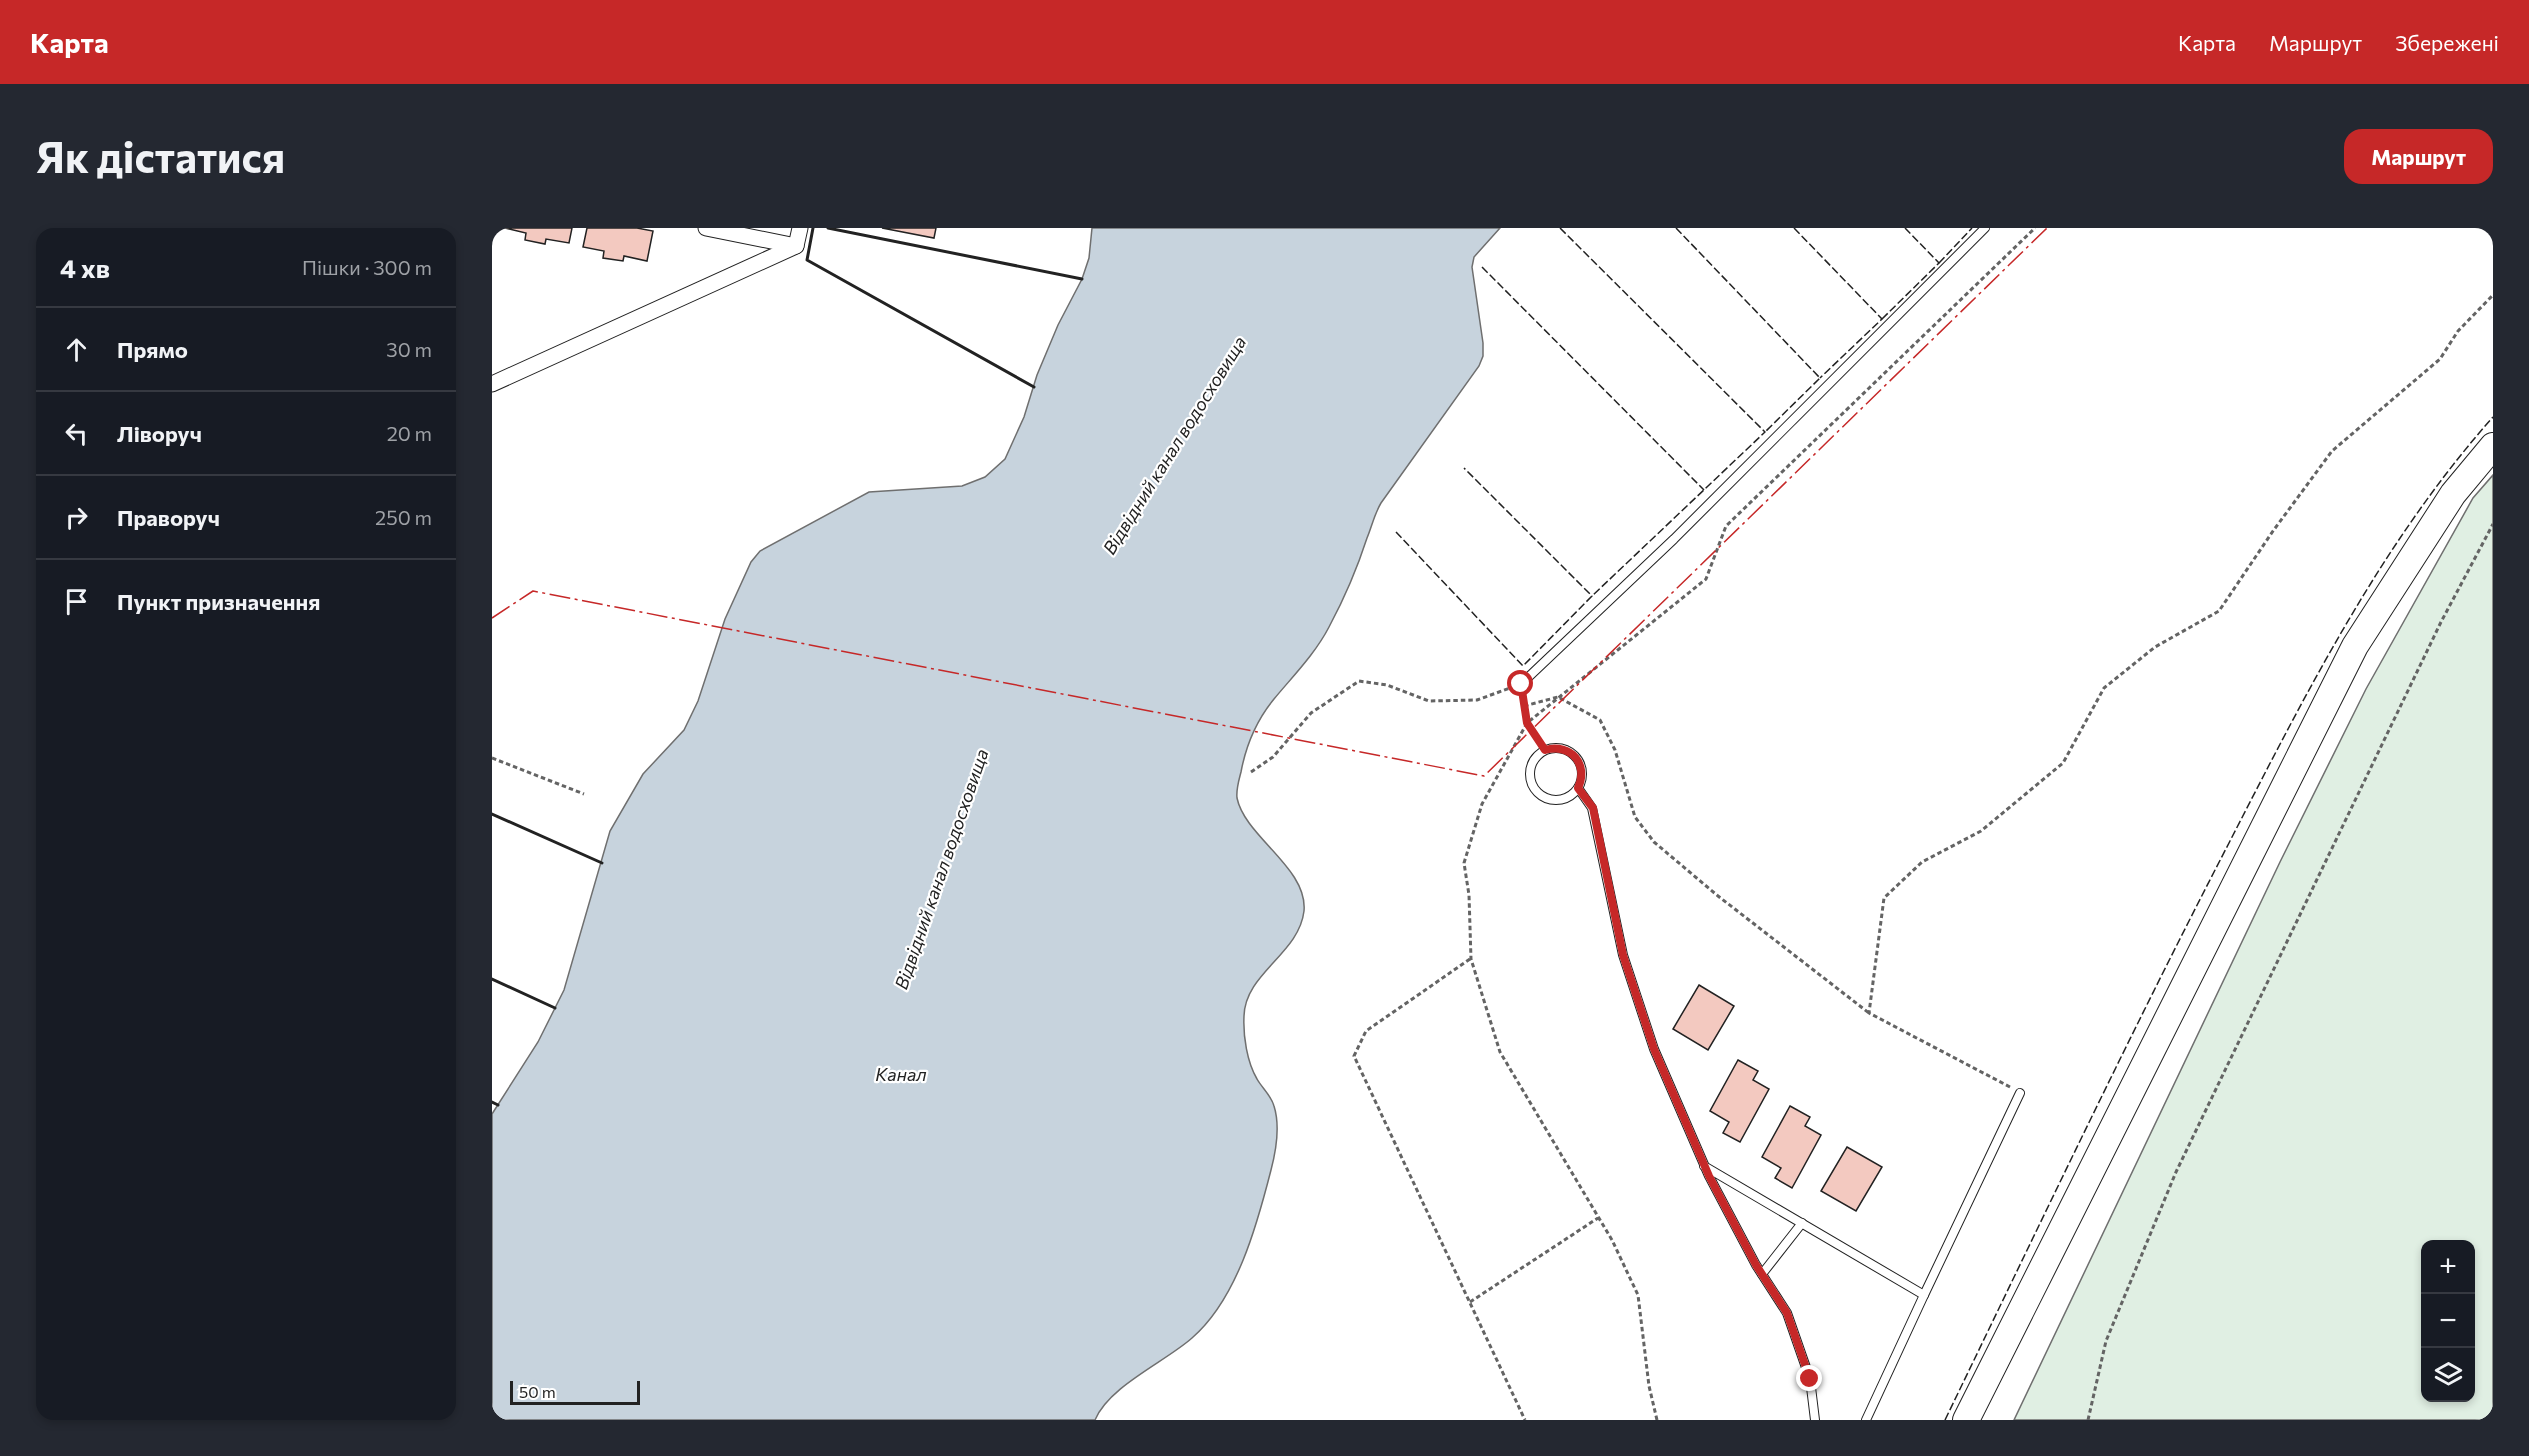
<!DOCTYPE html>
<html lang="uk">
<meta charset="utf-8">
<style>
:root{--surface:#171b24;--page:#242831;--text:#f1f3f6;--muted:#9ea1a6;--line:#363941;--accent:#c62828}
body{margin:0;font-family:Commissioner,sans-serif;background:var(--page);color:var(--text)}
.controls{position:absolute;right:18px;bottom:18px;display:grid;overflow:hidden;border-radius:12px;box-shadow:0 3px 9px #0003}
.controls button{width:54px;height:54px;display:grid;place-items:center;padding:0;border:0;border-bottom:2px solid var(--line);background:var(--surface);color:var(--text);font:30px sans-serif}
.scale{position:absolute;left:18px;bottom:15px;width:130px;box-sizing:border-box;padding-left:6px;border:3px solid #222;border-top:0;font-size:16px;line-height:21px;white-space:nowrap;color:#222;-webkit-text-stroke:4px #fff;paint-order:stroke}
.stop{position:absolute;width:18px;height:18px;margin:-14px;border:4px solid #c62828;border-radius:50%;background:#fff}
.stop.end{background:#c62828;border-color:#fff;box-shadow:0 2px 6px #0008}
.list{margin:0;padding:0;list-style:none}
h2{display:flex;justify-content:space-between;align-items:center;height:78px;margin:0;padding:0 24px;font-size:26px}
h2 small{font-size:20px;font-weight:400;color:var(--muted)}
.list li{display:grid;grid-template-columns:39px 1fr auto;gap:18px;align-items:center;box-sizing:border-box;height:84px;padding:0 24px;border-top:2px solid var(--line)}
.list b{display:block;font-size:22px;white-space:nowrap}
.list em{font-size:20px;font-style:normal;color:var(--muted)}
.icon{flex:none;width:33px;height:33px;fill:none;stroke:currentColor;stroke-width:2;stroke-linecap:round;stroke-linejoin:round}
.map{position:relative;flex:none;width:2001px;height:1192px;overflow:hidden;border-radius:18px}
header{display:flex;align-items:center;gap:36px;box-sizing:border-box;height:84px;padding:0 30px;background:var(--accent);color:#fff}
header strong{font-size:28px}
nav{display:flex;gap:33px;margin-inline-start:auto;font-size:21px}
.intro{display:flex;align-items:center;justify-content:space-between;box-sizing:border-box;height:144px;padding:0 36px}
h1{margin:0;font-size:42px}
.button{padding:15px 27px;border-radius:18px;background:var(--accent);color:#fff;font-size:21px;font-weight:700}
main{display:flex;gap:36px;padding:0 36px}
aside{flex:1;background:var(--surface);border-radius:18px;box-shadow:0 3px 9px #0003}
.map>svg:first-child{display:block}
.green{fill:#e0efe3;stroke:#6f6f6f;stroke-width:1.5;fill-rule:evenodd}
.water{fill:#c7d3dd;stroke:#6f6f6f;stroke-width:1.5}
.building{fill:#f3c9c0;stroke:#222;stroke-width:1.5}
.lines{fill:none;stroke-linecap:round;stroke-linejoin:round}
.lane-casing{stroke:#222;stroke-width:10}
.street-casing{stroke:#222;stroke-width:17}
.primary-casing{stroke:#222;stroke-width:28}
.path{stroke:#646464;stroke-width:3;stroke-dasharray:4.5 3;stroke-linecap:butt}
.lane{stroke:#fff;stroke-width:8}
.street{stroke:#fff;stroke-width:15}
.primary{stroke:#fff;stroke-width:26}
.fence{stroke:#222;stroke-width:1.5;stroke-dasharray:8 3;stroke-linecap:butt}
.wall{stroke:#222;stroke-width:3}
.power{stroke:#c62828;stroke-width:1.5;stroke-dasharray:21 4.5 3 4.5;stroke-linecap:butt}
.route{stroke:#c62828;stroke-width:8}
.labels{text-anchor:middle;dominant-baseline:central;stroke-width:4.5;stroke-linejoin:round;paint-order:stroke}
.water-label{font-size:18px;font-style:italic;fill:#222;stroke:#fff}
</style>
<header>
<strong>Карта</strong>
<nav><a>Карта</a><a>Маршрут</a><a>Збережені</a></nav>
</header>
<div class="intro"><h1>Як дістатися</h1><a class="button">Маршрут</a></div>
<main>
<aside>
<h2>4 хв<small>Пішки · 300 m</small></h2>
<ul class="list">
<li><svg class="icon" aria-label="ahead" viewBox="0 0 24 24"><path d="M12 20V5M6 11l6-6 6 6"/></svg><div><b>Прямо</b></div><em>30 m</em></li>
<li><svg class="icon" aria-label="left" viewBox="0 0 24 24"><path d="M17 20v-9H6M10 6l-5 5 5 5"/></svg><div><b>Ліворуч</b></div><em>20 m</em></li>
<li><svg class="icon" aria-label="right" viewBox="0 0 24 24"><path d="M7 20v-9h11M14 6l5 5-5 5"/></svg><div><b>Праворуч</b></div><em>250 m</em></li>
<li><svg class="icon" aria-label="arrive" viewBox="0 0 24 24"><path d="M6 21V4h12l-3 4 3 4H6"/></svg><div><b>Пункт призначення</b></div></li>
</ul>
</aside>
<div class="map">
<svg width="2001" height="1192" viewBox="0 0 2001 1192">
<rect width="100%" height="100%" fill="#fff"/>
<path class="green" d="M2001 247V1192H1522L1788 634 1874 461 1981 270ZM1934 1016H1978V1170H1934Z"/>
<path class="water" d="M600 0H1008L982 29 980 39 991 115V128L987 138 889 275C882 287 880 298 875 310 865 341 852 371 837 399 823 426 801 448 782 471 764 493 754 517 749 544 747 552 744 561 745 570 753 609 816 640 812 683 807 726 753 745 752 788 751 808 755 834 765 851 770 860 779 867 782 878 788 897 784 923 779 942 765 997 745 1071 700 1110 673 1134 617 1158 603 1192H0V886L46 814 72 762 118 603 151 546 192 502 206 473 233 391 259 334 268 323 377 264 470 258 493 249 513 231 532 189 545 147 566 97 590 51 597 30Z"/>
<g class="building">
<polygon points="13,0 80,0 77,15 54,11 53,16 33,12 34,5"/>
<polygon points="95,0 145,0 161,3 155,33 132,28 131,33 111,30 112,23 91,19"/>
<polygon points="390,0 444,0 442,10"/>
<polygon points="1207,757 1242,778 1216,822 1181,801"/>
<polygon points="1246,832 1266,843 1261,852 1277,861 1248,914 1231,905 1237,894 1218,883"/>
<polygon points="1298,878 1318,889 1313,898 1329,907 1300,960 1283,950 1289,940 1270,929"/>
<polygon points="1355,919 1390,939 1364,983 1329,963"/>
</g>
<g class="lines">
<g class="lane-casing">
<g id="lane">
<polyline points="1029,456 1182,311 1493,0"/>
<circle cx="1064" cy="546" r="26"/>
<polyline points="1086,560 1100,580 1131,727 1162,821 1217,948 1264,1037 1295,1085 1318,1151 1323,1192"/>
<polyline points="1212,938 1432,1067 1374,1192"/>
<polyline points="1270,1046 1310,995"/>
<polyline points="1432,1067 1528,865"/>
</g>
</g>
<g class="street-casing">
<g id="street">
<polyline points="214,0 304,18"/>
<polyline points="0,156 304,18 308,0"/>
</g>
</g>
<g class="primary-casing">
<polyline id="primary" points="1474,1192 1863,418 1961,266 2001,218"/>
</g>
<g class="path">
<polyline points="1031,466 1035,495 1053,522"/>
<polyline points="1032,478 1066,469 1108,492 1123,522 1143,589 1162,614 1226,668 1377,785"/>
<polyline points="0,530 92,566"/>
<polyline points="759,544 781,529 819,485 867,453 895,457 937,473 985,472 1018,460"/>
<polyline points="978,731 874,803 862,828 1033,1192"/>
<polyline points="1518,859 1377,785 1392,670 1430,634 1489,603 1571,535 1612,460 1663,419 1727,383 1781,303 1840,223 1948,131 1966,103 2001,67"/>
<polyline points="978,1074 1106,990"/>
<polyline points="1165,1192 1157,1158 1146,1067 1120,1012 1008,824 979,731 977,667 972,635 990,576 1035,495 1214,351 1234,298 1543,0"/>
<polyline points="1596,1192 1614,1113 1684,944 1949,394 2001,296"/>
</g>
<use href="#lane" class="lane"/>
<use href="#street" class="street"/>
<use href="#primary" class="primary"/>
<g class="fence">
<polyline points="1068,0 1273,204 1100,368"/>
<polyline points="1184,0 1328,150 1273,204"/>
<polyline points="1302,0 1390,91 1328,150"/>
<polyline points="1447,35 1480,0"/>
<polyline points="990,39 1212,262"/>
<polyline points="1390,91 1447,35 1413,0"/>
<polyline points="904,304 1031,438 1100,368 972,240"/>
<path d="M1453 1192C1547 998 1639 804 1738 613 1814 465 1890 314 2001 189"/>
</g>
<g class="wall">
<polyline points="321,0 315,32 542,159"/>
<polyline points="336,0 590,51"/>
<polyline points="0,586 110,635"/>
<polyline points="0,751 63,780"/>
<polyline points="0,874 6,877"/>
</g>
<polyline class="power" points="0,390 41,363 992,548 1555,0"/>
</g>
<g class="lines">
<path class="route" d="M1029 456 1035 495 1053 522C1079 515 1097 536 1086 560L1101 580 1131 727 1162 821 1217 948 1264 1037 1295 1085 1318 1151"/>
</g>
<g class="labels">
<g class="water-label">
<text transform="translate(682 217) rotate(-58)">Відвідний канал водосховища</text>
<text transform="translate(449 641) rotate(-71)">Відвідний канал водосховища</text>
<text x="409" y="846">Канал</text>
</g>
</g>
</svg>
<div class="controls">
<button>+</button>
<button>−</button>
<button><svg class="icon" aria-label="layers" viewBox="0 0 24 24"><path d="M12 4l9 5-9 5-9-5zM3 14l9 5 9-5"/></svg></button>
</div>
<div class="scale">50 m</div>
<div class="stop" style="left:1029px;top:456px"></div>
<div class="stop end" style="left:1318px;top:1151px"></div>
</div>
</main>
